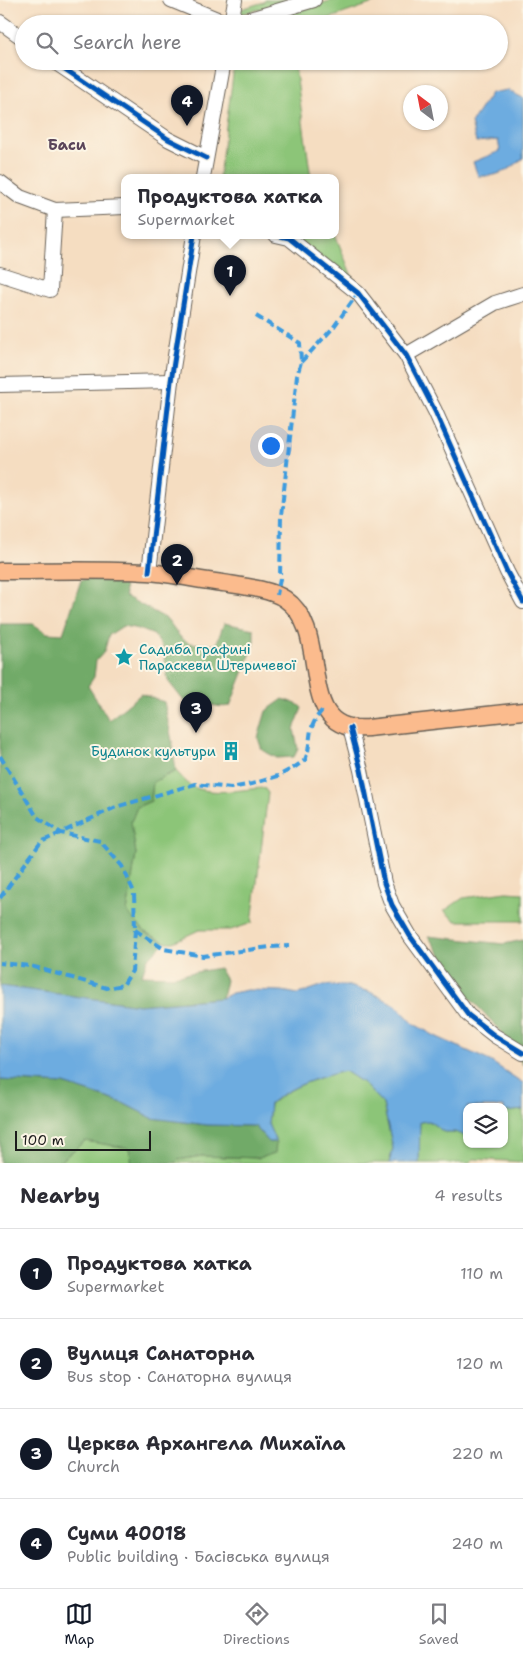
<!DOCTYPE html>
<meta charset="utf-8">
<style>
:root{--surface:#fff;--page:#f2f2f3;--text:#2b2b33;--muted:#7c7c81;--line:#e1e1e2;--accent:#111827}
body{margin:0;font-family:"Shantell Sans",sans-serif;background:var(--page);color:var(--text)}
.controls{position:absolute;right:15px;bottom:15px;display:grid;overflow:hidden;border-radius:10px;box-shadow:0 1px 4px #0004}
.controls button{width:45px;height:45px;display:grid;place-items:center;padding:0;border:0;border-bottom:1px solid var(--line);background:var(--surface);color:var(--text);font:25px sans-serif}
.compass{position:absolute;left:403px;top:85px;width:45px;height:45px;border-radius:50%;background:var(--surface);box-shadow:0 1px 4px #0004;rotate:328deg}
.scale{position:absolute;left:15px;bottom:12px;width:136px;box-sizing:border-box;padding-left:5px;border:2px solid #1c1c1c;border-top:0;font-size:14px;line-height:18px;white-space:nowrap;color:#1c1c1c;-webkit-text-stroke:4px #fcf5e5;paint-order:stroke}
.you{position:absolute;left:270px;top:445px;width:18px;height:18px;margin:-12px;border:4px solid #fff;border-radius:50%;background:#1a73e8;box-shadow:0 0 0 8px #1a73e833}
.badge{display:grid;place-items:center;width:32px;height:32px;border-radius:50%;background:var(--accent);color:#fff;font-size:16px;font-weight:700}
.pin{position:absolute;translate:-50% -41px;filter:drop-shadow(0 1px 2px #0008)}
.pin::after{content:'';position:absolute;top:26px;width:18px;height:15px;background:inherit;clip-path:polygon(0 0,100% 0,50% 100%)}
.popup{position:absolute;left:121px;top:174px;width:218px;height:65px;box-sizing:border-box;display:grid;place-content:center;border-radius:10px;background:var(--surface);filter:drop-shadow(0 1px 4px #0005);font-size:16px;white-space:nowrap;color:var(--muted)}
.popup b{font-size:19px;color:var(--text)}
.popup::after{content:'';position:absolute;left:50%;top:100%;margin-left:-10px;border:10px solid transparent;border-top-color:var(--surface)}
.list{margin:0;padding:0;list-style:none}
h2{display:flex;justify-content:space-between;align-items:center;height:65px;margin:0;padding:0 20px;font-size:21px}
h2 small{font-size:16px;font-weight:400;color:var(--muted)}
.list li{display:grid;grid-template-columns:32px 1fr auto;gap:15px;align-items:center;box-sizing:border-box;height:90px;padding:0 20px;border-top:1px solid var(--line)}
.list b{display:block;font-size:19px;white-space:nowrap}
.list p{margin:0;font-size:16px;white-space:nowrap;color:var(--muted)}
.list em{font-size:16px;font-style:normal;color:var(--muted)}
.icon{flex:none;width:28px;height:28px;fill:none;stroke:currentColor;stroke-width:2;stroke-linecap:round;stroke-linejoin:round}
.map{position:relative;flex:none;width:523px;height:1163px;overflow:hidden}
.search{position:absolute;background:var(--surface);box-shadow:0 1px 4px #0004;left:15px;right:15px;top:15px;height:55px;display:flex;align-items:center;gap:12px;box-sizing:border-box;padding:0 18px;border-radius:28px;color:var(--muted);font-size:19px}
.sheet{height:425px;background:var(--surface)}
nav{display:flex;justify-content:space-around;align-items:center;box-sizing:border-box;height:70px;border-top:1px solid var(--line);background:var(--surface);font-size:14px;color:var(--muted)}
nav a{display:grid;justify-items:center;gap:2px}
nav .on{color:var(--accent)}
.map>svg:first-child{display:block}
.green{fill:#8cc578;stroke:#54704a}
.forest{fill:#71aa68;stroke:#466342}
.water{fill:#6dace0;stroke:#44647e}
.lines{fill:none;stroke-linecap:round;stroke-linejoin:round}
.minor-casing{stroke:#686056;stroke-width:16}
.major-casing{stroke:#686056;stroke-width:19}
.minor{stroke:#fff;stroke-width:14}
.major{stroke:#fbbb8d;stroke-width:16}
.quiet{stroke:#3c9bdf;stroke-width:4;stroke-dasharray:8 4;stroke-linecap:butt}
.cycleway-casing{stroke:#fcf5e5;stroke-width:8}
.cycleway{stroke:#0057b8;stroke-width:5}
.labels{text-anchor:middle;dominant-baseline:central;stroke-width:4;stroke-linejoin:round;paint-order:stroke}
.culture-label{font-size:14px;fill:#0d838f;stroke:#fcf5e5;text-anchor:start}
.neighbourhood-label{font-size:15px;font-weight:bold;fill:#5a455a;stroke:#fcf5e5}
</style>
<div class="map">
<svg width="523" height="1163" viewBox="0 0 523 1163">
<rect width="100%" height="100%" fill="#fcf5e5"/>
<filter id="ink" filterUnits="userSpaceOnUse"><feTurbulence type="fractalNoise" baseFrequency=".02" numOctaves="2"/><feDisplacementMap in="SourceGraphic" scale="10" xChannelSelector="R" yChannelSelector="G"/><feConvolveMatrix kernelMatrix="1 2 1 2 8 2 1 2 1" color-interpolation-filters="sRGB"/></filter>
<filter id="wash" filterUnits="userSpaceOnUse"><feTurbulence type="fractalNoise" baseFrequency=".0096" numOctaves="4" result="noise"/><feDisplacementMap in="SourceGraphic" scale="20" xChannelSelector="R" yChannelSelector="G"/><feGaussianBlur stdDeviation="1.12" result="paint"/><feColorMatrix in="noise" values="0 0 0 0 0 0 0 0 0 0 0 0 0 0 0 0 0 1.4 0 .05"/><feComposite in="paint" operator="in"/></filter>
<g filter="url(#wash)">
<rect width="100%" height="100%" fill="#f5ddc1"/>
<g class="green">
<polygon points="265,0 297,0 236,15 237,6 241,9 264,2"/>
<polygon points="333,0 382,0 325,20 320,24 251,24"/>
<polygon points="235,61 296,61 295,66 310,171 312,177 219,177"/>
<polygon points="335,234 357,289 289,235"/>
<path d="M176 771C181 776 187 784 193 787 216 796 241 789 264 788L268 793 252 923 231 930H199L173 942H165L145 932 127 912 136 854 130 822 137 807 151 801 153 782Z"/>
<polygon points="506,892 523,893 523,921 456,921 444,911 463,898"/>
<path d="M345 1071 362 1082 383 1104 393 1148 389 1163H175L178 1160 202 1156 259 1158 276 1142 268 1124 270 1104C291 1086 319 1077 345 1071Z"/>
<polygon points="523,1110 523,1162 473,1159 469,1163 419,1163 419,1122 429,1121 444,1132 455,1132 467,1137 467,1144 504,1144 504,1112"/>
<polygon points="85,1141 129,1148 132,1163 58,1163"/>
</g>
<g class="forest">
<path d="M107 577 124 580 125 596 167 619 181 638 189 643 216 645 224 623 254 629V645L230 706C216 709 210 701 197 707L183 700 168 681 163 648 154 635 139 629 123 626 109 635 104 652 96 661 94 677 88 686 109 720 141 694 164 702 172 741 176 771 153 782 151 801 137 807 131 822 136 854 127 912 145 932 165 942 147 960 142 975 173 976 219 968 226 980 222 998 139 1005 0 986V624H33L47 633 63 634 81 580Z"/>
<polygon points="283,699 299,705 302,708 294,729 298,749 294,757 277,758 262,750 258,738 266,711"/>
<polygon points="428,936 504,944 523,940 523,1065 499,1029 468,996"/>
<polygon points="0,1080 64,1084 123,1103 153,1118 207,1125 255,1126 269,1142 276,1142 275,1153 259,1158 202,1156 178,1160 175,1163 132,1163 129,1148 85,1141 58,1163 0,1163"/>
</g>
<g class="water">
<path d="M507 90 523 98V158C508 171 498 177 478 176L473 162 500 151 498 140 476 142 471 123 491 93Z"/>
<path d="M324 985 349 986 370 992 396 1005 414 1024 435 1036 490 1061 523 1083V1110L504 1112V1107H467V1137L455 1132H444L429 1121 420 1122 419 1163H389L393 1148 383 1104 362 1082 345 1071C319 1077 291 1086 270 1103L268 1124 276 1142H269L255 1126 207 1125 152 1118 123 1103 64 1084 0 1080V986L139 1005 222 998 232 993 247 990 282 991 298 994Z"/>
</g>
</g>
<g filter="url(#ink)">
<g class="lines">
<g class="minor-casing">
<g id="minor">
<polyline points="171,0 229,24"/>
<polyline points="0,22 24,39"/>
<polyline points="231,24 235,0"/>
<polyline points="233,24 314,0"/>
<polyline points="53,61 168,139 206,158"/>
<polyline points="203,177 224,61"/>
<polyline points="0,182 20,197 55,210 125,207"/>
<polyline points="276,235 289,238 358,293 406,355 435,411 507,572 523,602"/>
<polyline points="0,274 50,290 55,210"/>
<polyline points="406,355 495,303 523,294"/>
<polyline points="0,385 171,381"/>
<polyline points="149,572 171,381 194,235"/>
<polyline points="350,728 361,770 384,883 392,905 410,936 468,1015 495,1036 523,1053"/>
</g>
</g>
<g class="major-casing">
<path id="major" d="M0 571C49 571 99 569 148 572 173 574 198 580 223 583 241 586 270 589 285 599 335 633 291 734 368 728L523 711"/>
</g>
<use href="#minor" class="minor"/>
<use href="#major" class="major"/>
<g class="quiet">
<polyline points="256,316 300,343 301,362 297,376 281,516 280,579 277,595"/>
<polyline points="301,362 333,328 358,293"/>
<polyline points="0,756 37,817 61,833 100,841 122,866 134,892 135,930 132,971 123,985 107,988 31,966 0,963"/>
<polyline points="0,898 41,842 116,807 195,784 231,788 252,784 278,776 295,767 305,760 308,752 311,729 316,718 324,708"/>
<polyline points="135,930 164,949 203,956 270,947 289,946"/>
</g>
<g class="cycleway-casing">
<g id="cycleway">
<polyline points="53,61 168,139 206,158"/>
<polyline points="276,235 289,238 358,293 406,355 435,411 507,572 523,602"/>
<polyline points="149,572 171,381 194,235"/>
<polyline points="350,728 361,770 384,883 392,905 410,936 468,1015 495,1036 523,1053"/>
</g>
</g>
<use href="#cycleway" class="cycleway"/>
</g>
</g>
<defs>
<g id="sight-bare" transform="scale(1.5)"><path d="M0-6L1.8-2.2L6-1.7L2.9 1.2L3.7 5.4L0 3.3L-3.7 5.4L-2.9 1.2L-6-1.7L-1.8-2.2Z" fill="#0f9aa8" stroke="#fcf5e5" stroke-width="2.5" paint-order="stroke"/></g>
<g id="building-bare" transform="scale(1.5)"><path d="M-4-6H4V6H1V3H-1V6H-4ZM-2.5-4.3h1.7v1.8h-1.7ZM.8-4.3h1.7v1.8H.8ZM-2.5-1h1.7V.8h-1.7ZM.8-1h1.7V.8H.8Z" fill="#0f9aa8" stroke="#fcf5e5" stroke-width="2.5" paint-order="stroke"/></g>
</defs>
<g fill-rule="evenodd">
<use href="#sight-bare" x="124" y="657"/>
<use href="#building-bare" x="231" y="751"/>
</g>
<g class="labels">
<g class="culture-label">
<text x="139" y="649">Садиба графині<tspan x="139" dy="16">Параскеви Штеричевої</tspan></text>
<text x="216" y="751" text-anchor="end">Будинок культури</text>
</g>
<g class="neighbourhood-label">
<text x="67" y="145">Баси</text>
</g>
</g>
</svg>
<div class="controls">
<button><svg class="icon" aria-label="layers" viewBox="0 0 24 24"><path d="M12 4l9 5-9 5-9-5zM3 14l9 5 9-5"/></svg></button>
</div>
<svg class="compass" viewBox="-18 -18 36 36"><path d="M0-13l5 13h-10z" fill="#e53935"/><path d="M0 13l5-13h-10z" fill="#7c7c81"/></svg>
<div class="scale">100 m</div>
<div class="you"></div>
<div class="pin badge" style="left:230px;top:296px">1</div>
<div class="popup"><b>Продуктова хатка</b>Supermarket</div>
<div class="pin badge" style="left:177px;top:585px">2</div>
<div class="pin badge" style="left:196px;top:733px">3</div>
<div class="pin badge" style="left:187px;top:126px">4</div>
<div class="search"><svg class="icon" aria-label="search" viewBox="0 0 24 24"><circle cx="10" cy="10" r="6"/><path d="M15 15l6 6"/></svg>Search here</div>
</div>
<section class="sheet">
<h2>Nearby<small>4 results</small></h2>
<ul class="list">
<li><span class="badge">1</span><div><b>Продуктова хатка</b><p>Supermarket</p></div><em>110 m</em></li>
<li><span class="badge">2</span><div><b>Вулиця Санаторна</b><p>Bus stop · Санаторна вулиця</p></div><em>120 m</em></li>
<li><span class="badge">3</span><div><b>Церква Архангела Михаїла</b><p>Church</p></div><em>220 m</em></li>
<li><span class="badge">4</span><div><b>Суми 40018</b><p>Public building · Басівська вулиця</p></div><em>240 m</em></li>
</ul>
</section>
<nav>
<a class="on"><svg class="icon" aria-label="map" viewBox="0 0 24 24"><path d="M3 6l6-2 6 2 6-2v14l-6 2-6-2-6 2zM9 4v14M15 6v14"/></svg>Map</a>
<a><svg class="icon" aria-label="directions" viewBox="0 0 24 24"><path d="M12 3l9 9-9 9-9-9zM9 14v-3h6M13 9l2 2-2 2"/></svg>Directions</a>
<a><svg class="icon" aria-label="saved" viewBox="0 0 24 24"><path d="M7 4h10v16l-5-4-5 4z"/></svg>Saved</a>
</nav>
